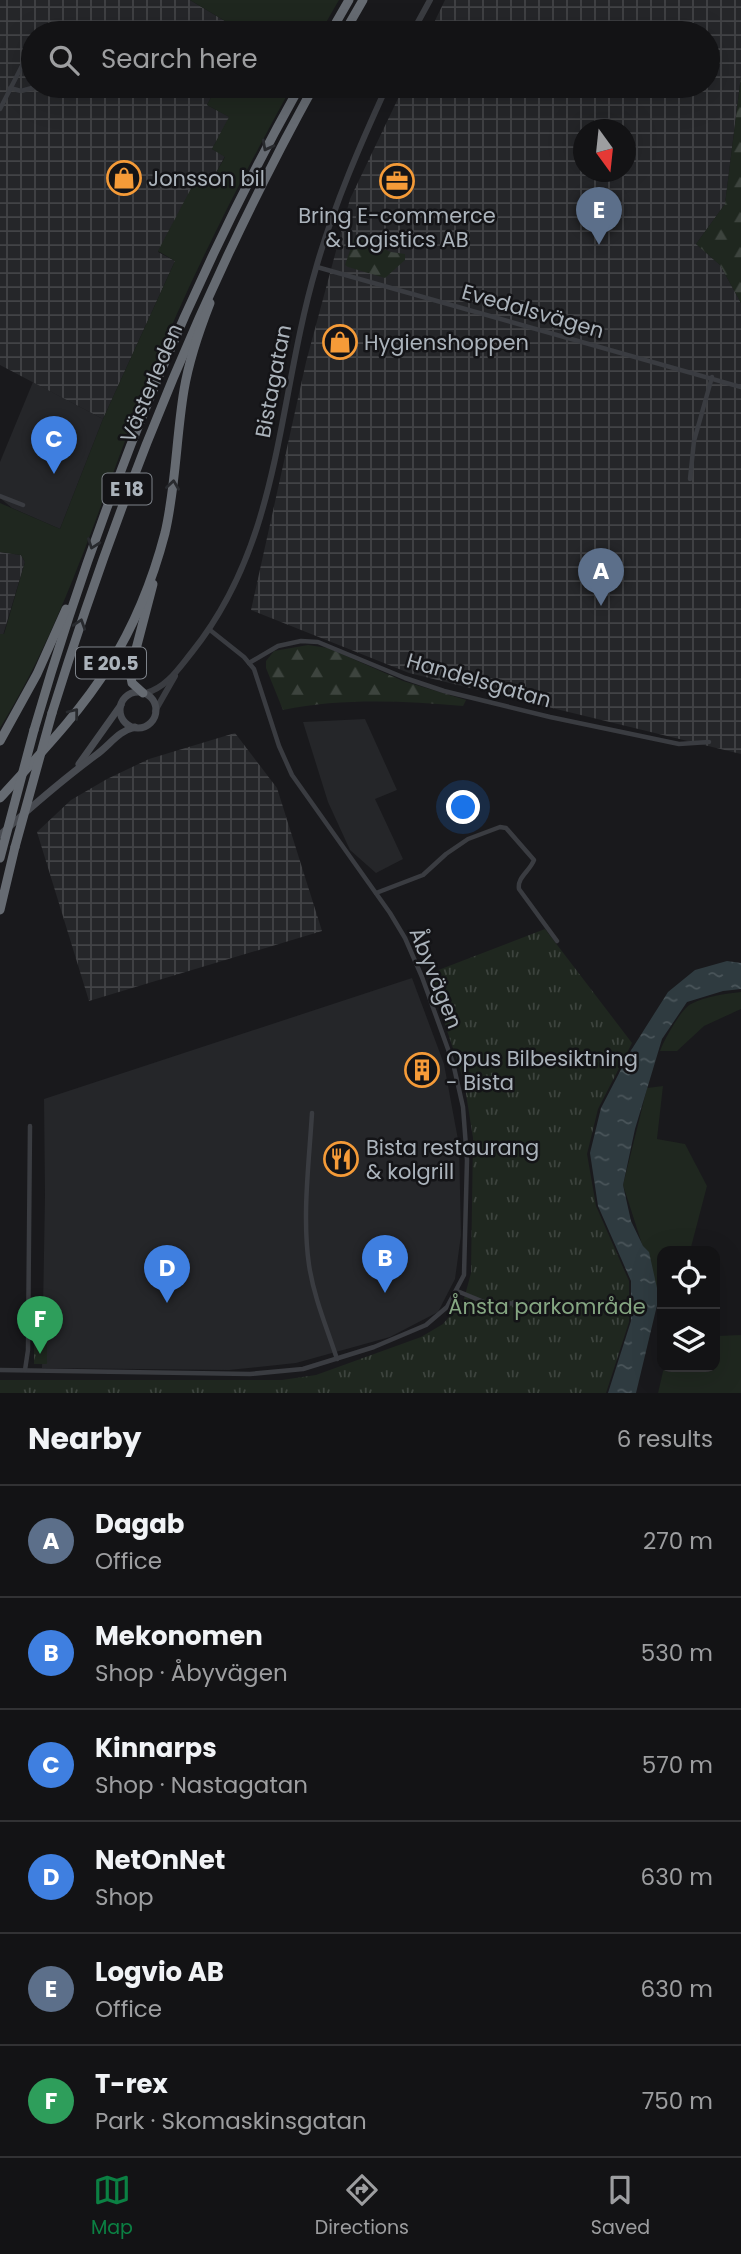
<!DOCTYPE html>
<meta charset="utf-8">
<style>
:root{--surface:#131315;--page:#1c1c1e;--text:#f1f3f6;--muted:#9d9ea0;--line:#323234;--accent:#0b8043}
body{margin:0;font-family:Poppins,sans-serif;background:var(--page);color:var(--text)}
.controls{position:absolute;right:21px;bottom:21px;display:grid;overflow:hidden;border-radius:14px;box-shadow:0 7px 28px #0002}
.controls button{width:63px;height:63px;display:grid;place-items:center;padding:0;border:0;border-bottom:2px solid var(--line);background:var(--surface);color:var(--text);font:35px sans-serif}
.compass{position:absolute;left:573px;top:119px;width:63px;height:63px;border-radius:50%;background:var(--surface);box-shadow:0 7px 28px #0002;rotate:165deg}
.you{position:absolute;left:464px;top:808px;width:24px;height:24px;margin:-18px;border:5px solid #fff;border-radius:50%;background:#1a73e8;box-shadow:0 0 0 10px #1a73e833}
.badge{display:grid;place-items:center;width:46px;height:46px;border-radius:50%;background:var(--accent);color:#fff;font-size:23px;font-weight:700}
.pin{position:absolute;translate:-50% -58px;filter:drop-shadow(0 2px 4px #0008)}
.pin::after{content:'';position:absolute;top:37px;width:24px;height:21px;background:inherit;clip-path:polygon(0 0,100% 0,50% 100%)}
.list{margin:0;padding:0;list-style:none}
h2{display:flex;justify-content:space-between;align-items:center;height:91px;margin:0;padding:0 28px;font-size:30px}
h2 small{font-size:23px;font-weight:400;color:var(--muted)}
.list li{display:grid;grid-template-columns:46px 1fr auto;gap:21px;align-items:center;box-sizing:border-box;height:112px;padding:0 28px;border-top:2px solid var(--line)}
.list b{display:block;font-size:26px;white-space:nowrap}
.list p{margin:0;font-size:23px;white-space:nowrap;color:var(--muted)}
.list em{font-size:23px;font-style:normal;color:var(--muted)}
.icon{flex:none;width:38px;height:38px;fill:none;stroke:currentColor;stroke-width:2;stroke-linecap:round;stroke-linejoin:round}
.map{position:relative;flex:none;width:741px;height:1393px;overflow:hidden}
.search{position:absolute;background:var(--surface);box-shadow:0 7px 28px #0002;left:21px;right:21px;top:21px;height:77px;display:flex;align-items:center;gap:18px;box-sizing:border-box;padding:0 24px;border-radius:38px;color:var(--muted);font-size:26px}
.sheet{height:763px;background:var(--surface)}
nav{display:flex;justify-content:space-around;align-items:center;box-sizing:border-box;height:98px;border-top:2px solid var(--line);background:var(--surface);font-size:19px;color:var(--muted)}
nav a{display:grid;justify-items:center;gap:4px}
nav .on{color:var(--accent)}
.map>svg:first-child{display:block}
.built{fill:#252629}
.industrial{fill:url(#industrial-grid);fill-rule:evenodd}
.grass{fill:#1f271f}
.forest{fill:url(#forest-firs)}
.park{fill:url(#park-tufts)}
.water{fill:url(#water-ripples)}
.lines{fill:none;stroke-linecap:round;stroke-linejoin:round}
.minor{stroke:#3a3c41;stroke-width:4.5}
.tertiary{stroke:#3a3c41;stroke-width:6}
.secondary{stroke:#484b51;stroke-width:7}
.motorway{stroke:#666b72;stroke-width:9}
.motorway-bridge{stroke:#666b72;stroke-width:9}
.oneway{stroke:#282a2e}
.labels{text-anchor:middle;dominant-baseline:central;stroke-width:5;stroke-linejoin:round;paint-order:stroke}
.shield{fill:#141417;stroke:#7e838a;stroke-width:2}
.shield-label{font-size:19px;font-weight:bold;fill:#abb3bb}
.poi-label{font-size:21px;fill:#abb3bb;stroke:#141417;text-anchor:start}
.street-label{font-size:21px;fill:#abb3bb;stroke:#141417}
.park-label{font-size:21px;fill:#85a682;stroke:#141417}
</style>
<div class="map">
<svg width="741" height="1393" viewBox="0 0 741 1393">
<defs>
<pattern id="industrial-grid" width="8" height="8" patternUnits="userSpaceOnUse" patternTransform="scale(1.75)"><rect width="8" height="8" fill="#252629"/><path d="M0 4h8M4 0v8" fill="none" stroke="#424346"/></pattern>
<pattern id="forest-firs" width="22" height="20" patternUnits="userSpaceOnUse" patternTransform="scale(1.75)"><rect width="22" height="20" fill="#1f271f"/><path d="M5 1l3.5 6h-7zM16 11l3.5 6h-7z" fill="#3d443e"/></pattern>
<pattern id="park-tufts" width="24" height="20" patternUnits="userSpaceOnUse" patternTransform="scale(1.75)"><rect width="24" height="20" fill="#1f271f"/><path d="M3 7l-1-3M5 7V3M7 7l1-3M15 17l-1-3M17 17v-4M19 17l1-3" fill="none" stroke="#3d443e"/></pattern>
<pattern id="water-ripples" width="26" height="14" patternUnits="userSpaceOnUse" patternTransform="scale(1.75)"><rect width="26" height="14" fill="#2f3b40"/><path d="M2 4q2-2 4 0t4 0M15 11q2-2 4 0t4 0" fill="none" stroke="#4a555a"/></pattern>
</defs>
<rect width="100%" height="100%" fill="#19191c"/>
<g class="built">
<polygon points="33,382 103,419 60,529 12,508 0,498 0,462"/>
<polygon points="365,719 397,790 375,799 403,859 376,873 350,850 328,802 303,722"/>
<polygon points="412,978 444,1064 459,1145 461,1235 455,1279 438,1312 390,1337 296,1363 229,1370 42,1368 45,1195 44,1099"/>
</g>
<g class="industrial">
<polygon points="0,0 190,0 245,33 33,33 33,86 217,86 207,105 230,117 212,149 225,156 208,188 196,181 158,252 175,261 103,419 0,365"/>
<path d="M445 0H741V75L725 204 696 244 720 265 741 303V754L409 673 251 610 306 362 350 199 404 86H708V33H429ZM584 130H626V172H584Z"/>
<polygon points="0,552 21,555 25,562 3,635 0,634"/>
<polygon points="235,733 277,788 322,931 89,1001 37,832 71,800 107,779 149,759"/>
</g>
<g class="grass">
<polygon points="190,0 339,0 320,33 245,33"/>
<path d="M217 86H292C240 181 191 276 150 377 102 494 67 620 0 728V634H4L25 562 21 555 0 552V503L60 529 103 419 175 261 158 251 195 181 208 187 225 157 212 149 229 117 207 105Z"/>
<path d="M741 992V1009L704 1026 677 1051H660C664 1040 681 1009 691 1004 706 996 725 994 741 992Z"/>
<polygon points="663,1086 657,1139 685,1144 707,1186 690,1251 662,1251 662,1294 658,1294 623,1185 647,1088"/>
<polygon points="741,1335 741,1393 658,1393 664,1367 715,1367 715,1336"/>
</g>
<g class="forest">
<polygon points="741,77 741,303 720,265 696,244 725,204"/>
<polygon points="354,239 365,241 391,252 405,254 405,260 385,278 348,267 345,265"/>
<path d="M308 645 328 648 403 681 466 700 463 706C403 701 342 698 283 710L266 668V661L274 651Z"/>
</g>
<g class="park">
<polygon points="545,929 632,1043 598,1109 587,1154 596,1206 629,1281 629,1322 606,1393 0,1393 0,1380 282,1380 316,1375 421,1337 443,1324 464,1299 471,1273 473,1138 464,1081 428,974"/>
<rect x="34" y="1344" width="13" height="20"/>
</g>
<polygon class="water" points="727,961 741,963 741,989 723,991 687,1002 662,1039 635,1129 623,1185 631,1221 643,1246 649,1252 659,1297 636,1393 608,1393 631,1321 631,1281 598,1206 590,1153 601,1108 630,1052 668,992 695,970"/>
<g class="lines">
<g class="minor">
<polyline points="10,88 21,91 39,86"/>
<polyline points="0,109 27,56 33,53"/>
<polyline points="317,267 741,387"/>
<polyline points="690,479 694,441 712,377"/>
<polyline points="0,496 23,505"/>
<polyline points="249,663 278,646 301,641 318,642 405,678 444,691 550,717 679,744 709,742"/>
<path d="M376 893 423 875 446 854 468 839 500 827 506 828 534 860C530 871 517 877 519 889L557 941"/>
<path d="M312 1113C309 1163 302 1216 309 1265 314 1298 327 1328 337 1359"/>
<polyline points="457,1291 484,1302 541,1305"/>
<polyline points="0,1370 250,1374 303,1369 374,1347 426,1325 447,1307 464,1275 467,1160 463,1107 453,1063 422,977 405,938 390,913 292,775 279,746 254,669 244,657 210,630"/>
<polyline points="25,1370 28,1350 30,1126"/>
</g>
<g class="tertiary">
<polyline points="412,33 430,0"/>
<path d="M146 693C167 687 179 668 192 652 282 540 277 400 316 268 334 205 360 145 387 86"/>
<polyline points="155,711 175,676"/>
</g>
<g class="secondary">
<circle cx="138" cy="710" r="18"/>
<polyline points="79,764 121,705"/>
<path d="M0 835C31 807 62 780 96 755 110 745 118 731 135 727"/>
</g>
<g class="motorway">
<polyline points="330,33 349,0"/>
<polyline points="344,33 363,0"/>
<polyline points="143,693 132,683 130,672 153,584"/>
<path d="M52 713C120 494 203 287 314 86"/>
<path d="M34 730C99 506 186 290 300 86"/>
<polyline points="0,741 37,674 66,609"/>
<path d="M0 798C38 756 79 714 109 666 134 626 153 579 165 533 176 486 176 438 184 390 189 360 199 331 210 303"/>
<polyline points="0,910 15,847"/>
</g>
<g class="motorway-bridge">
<polyline points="15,847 52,713"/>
<polyline points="0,858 34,730"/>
</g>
</g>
<defs><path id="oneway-chevron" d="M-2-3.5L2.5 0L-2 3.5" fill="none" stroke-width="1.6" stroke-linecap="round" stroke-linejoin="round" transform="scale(1.75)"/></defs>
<g class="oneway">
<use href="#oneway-chevron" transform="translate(267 146) rotate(118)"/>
<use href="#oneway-chevron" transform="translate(173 485) rotate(-82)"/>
<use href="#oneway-chevron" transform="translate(93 544) rotate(110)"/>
<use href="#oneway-chevron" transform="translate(80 624) rotate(-72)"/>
<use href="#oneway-chevron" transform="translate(74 713) rotate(-52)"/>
</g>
<defs>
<g id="shop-ring" transform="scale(1.75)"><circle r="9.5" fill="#141417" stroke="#f59b38" stroke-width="1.5"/><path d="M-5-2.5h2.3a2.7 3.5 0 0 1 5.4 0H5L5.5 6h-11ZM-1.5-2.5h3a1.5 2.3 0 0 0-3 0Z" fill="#f59b38"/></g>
<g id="office-ring" transform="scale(1.75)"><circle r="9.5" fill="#141417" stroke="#f59b38" stroke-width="1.5"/><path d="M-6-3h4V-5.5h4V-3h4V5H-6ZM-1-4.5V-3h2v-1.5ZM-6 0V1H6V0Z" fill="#f59b38"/></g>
<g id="building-ring" transform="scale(1.75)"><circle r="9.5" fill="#141417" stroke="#f59b38" stroke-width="1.5"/><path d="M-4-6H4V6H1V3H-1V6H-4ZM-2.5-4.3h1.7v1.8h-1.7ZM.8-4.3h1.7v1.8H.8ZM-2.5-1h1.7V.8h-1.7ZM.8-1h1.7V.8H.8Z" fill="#f59b38"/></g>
<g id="restaurant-ring" transform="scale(1.75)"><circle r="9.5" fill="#141417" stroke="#f59b38" stroke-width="1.5"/><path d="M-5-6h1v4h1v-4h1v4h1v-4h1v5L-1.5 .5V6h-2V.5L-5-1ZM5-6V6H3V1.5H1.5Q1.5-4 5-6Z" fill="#f59b38"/></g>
</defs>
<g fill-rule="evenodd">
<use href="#shop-ring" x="124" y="178"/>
<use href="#office-ring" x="397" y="181"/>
<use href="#shop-ring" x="340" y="342"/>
<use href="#building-ring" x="422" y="1070"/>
<use href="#restaurant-ring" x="341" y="1159"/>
</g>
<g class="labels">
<g class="shield">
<rect x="102.5" y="473.5" width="49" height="31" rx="5"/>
<rect x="76" y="647.5" width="70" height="31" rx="5"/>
</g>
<g class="shield-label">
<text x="127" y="489">E 18</text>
<text x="111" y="663">E 20.5</text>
</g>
<g class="poi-label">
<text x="148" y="178">Jonsson bil</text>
<text x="397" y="215" text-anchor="middle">Bring E-commerce<tspan x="397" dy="24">&amp; Logistics AB</tspan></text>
<text x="364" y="342">Hygienshoppen</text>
<text x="446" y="1058">Opus Bilbesiktning<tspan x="446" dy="24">- Bista</tspan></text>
<text x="366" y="1147">Bista restaurang<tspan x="366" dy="24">&amp; kolgrill</tspan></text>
</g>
<g class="street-label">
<text transform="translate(533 311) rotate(16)">Evedalsvägen</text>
<text transform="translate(273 381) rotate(-79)">Bistagatan</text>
<text transform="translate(151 383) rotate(-67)">Västerleden</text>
<text transform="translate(479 680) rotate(16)">Handelsgatan</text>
<text transform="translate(436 978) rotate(68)">Åbyvägen</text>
</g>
<g class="park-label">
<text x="547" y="1306">Ånsta parkområde</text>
</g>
</g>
</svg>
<div class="controls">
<button><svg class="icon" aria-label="locate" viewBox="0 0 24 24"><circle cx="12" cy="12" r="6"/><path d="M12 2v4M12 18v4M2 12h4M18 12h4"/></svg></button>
<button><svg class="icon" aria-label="layers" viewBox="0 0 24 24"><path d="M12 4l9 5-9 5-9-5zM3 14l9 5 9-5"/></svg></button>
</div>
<svg class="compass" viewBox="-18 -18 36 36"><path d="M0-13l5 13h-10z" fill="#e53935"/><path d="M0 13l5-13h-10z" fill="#9d9ea0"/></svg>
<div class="you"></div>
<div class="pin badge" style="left:601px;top:606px;background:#5c6f8a">A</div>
<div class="pin badge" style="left:385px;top:1293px;background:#3f7fe0">B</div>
<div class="pin badge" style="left:54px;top:474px;background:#3f7fe0">C</div>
<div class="pin badge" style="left:167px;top:1303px;background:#3f7fe0">D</div>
<div class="pin badge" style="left:599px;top:245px;background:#5c6f8a">E</div>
<div class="pin badge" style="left:40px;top:1354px;background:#2e9e5b">F</div>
<div class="search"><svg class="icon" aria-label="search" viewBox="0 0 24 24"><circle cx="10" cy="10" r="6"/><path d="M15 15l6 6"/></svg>Search here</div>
</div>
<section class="sheet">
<h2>Nearby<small>6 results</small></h2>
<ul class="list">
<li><span class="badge" style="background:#5c6f8a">A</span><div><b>Dagab</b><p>Office</p></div><em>270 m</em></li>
<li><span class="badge" style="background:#3f7fe0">B</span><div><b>Mekonomen</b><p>Shop · Åbyvägen</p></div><em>530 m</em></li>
<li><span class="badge" style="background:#3f7fe0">C</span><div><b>Kinnarps</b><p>Shop · Nastagatan</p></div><em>570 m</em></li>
<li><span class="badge" style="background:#3f7fe0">D</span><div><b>NetOnNet</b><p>Shop</p></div><em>630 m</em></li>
<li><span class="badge" style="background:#5c6f8a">E</span><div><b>Logvio AB</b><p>Office</p></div><em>630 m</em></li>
<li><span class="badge" style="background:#2e9e5b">F</span><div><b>T-rex</b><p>Park · Skomaskinsgatan</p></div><em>750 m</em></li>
</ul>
</section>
<nav>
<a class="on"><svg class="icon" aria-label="map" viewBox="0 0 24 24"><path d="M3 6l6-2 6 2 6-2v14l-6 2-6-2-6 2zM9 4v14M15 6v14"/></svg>Map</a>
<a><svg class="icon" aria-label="directions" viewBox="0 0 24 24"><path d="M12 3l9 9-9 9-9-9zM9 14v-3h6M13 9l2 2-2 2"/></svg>Directions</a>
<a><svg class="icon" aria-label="saved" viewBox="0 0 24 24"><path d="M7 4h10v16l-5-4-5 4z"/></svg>Saved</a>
</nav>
